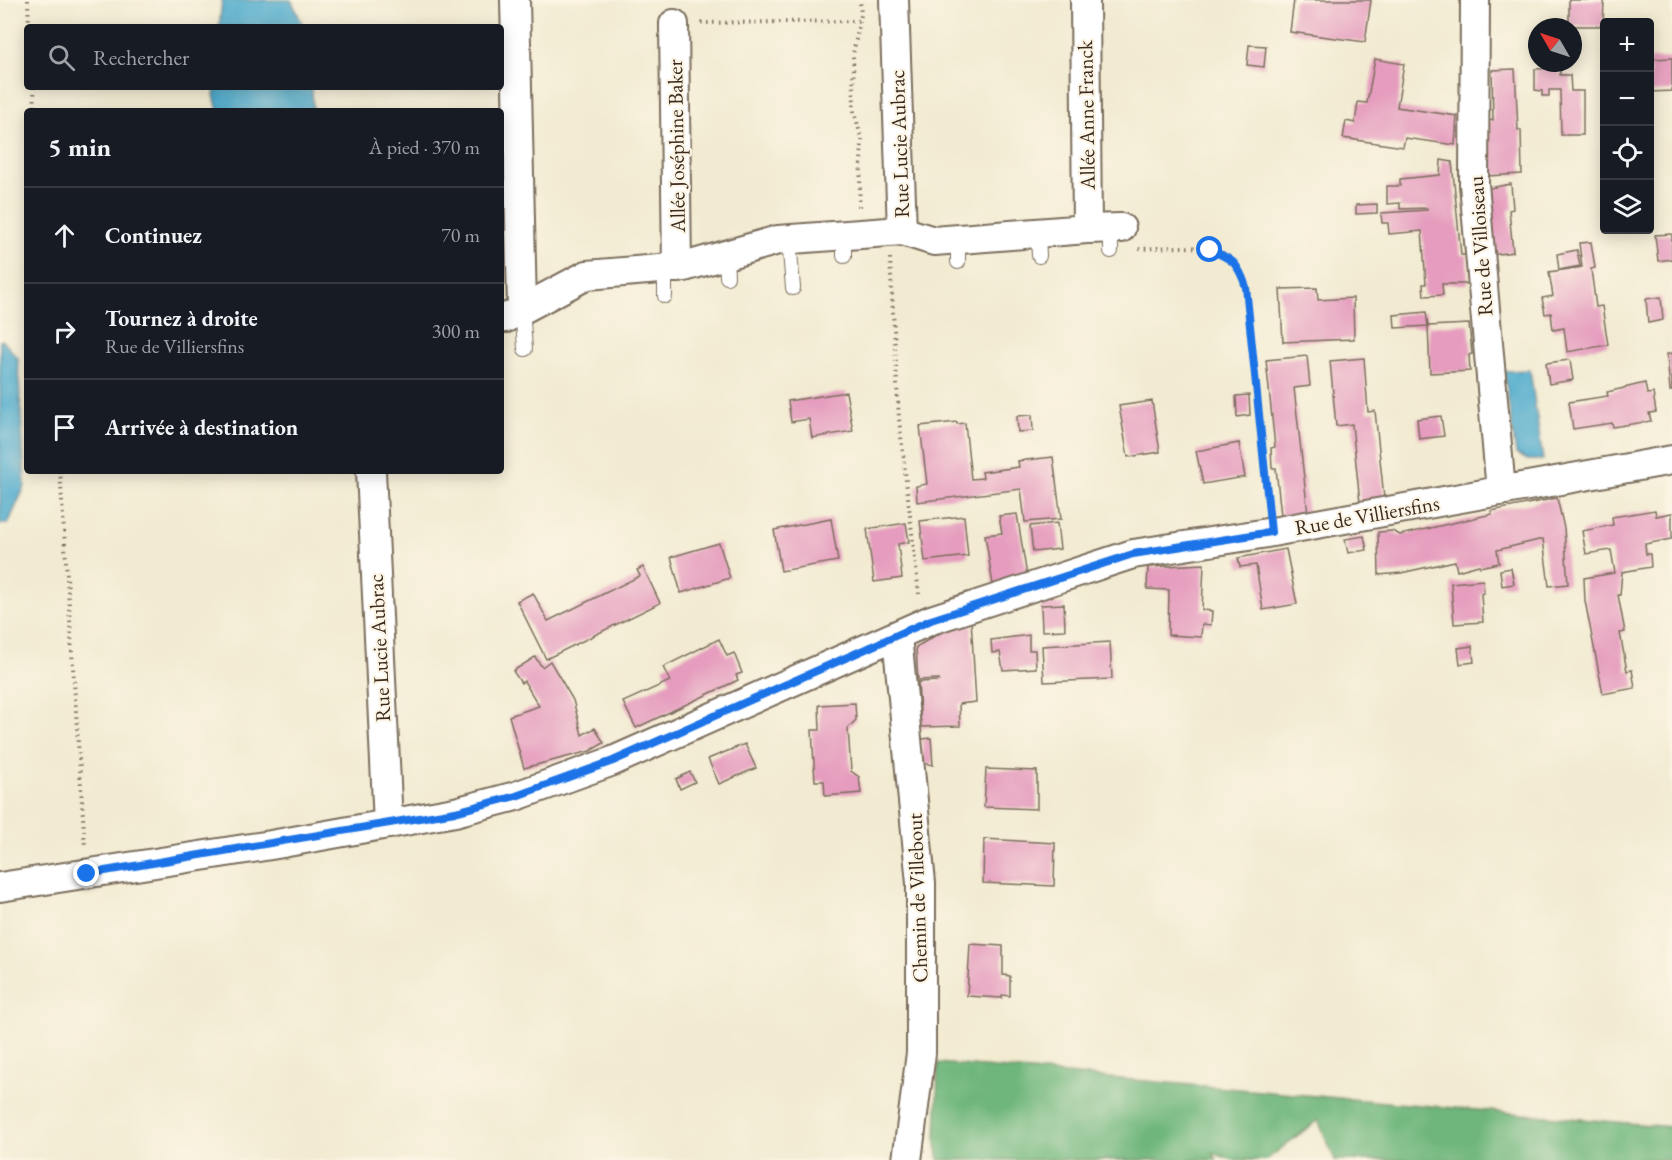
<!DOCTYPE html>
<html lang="fr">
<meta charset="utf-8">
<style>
:root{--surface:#171b24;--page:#20242c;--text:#f1f3f6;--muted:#9ea1a6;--line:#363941}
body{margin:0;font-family:"EB Garamond",serif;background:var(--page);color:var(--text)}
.controls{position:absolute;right:18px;top:18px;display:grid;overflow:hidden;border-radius:6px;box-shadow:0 3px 15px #0003}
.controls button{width:54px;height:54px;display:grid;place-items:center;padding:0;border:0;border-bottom:2px solid var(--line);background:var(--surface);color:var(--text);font:30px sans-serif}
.compass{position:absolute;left:1528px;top:18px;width:54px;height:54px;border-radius:50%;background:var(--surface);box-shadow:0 3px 15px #0003;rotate:309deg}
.stop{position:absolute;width:18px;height:18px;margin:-14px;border:4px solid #1a73e8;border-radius:50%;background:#fff}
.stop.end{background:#1a73e8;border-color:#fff;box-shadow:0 2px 6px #0008}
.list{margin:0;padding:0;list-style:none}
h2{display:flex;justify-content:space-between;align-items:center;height:78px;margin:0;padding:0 24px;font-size:26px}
h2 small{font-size:20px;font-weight:400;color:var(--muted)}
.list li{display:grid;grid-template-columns:39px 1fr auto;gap:18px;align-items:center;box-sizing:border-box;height:96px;padding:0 24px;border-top:2px solid var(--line)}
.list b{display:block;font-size:22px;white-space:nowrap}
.list p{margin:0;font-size:20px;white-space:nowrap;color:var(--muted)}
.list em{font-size:20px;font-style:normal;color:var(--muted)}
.icon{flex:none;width:33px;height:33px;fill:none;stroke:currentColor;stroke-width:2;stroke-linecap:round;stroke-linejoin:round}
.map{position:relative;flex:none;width:1672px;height:1160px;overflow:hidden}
.search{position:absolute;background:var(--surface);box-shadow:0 3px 15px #0003;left:24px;top:24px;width:480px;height:66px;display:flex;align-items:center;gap:15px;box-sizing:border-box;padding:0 21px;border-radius:6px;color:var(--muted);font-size:22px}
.panel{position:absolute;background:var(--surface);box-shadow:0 3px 15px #0003;left:24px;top:108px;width:480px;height:366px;border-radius:6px}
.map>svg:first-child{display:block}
.forest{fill:#6eb67b;stroke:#54704c;stroke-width:1.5}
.water{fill:#4daacc;stroke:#446a75;stroke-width:1.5}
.building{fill:#e59cbe}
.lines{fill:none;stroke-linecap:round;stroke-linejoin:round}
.lane-casing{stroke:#7b6e5d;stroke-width:16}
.street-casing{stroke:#7b6e5d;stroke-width:32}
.path{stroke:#7b6e5d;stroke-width:4;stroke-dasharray:1.5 4.5;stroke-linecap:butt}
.lane{stroke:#fff;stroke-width:14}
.street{stroke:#fff;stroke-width:28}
.route{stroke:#1a73e8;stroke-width:8}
.labels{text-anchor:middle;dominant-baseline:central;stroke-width:4.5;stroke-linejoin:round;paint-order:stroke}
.street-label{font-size:21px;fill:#3b2a1e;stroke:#fcf5e5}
</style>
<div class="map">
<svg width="1672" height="1160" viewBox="0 0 1672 1160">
<rect width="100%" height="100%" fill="#fcf5e5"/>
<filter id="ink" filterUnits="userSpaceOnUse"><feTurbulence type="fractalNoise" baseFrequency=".0167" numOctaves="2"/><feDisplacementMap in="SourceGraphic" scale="12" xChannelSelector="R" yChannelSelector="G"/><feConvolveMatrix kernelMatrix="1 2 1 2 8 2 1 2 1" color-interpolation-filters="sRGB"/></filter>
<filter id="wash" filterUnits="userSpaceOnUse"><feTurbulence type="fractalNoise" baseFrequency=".008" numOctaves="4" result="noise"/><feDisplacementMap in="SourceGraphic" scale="24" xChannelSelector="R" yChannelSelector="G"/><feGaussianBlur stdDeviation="1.35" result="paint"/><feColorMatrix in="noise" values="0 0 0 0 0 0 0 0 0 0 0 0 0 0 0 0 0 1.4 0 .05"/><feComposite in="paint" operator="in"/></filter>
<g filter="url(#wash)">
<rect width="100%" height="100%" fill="#f2ebd2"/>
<polygon class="forest" points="938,1063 1672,1127 1672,1160 1335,1160 1318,1120 1266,1160 1233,1160 1213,1153 1217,1160 939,1160 936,1144"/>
<g class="water">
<polygon points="222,0 291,0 304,27 219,27"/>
<polygon points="216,87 312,87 313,111 218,111 214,95"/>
<polygon points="2,340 18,358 25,486 8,524 0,524 0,341"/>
<polygon points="1530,370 1543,460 1528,460 1516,454 1504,371"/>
</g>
<g id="blocks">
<g class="building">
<polygon points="1294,0 1371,0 1365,42 1290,32"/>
<polygon points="1569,0 1604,0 1603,26 1569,26"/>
<polygon points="1249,45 1266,46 1264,67 1247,65"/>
<polygon points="1672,58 1672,91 1650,92 1650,59"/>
<polygon points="1375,59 1404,64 1397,107 1457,116 1455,145 1405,138 1403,147 1343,138 1346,121 1355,123 1358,102 1367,103"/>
<polygon points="1560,68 1560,75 1570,75 1571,91 1583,91 1583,135 1561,135 1560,90 1549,90 1549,96 1542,96 1542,91 1535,90 1535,69"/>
<polygon points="1515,69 1518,130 1521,130 1522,174 1487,176 1488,121 1493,120 1492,70"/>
<polygon points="1441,160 1452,162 1461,255 1467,255 1468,284 1442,284 1443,295 1424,296 1423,284 1426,284 1422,231 1389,234 1388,223 1382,223 1381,213 1427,210 1427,208 1400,209 1400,203 1387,204 1387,186 1400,186 1400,179 1440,175"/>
<polygon points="1511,184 1513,209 1509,210 1513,252 1492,255 1484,189"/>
<polygon points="1377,204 1377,213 1356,214 1356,205"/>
<polygon points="1672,234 1672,259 1658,261 1655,235"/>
<polygon points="1591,242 1595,268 1591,269 1596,307 1602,306 1608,345 1567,352 1564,328 1553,330 1551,313 1545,314 1542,298 1553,296 1549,272 1582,267 1579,243"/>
<polygon points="1577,250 1580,266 1559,270 1557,254"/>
<polygon points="1317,288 1318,300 1353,298 1354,339 1283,342 1280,289"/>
<polygon points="1661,297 1663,320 1648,323 1646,299"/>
<polygon points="1426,312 1428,326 1395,328 1394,315"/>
<polygon points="1469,324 1472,354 1469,355 1470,371 1430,373 1428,326"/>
<polygon points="1672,353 1672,391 1670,391 1667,354"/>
<polygon points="1307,356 1310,386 1294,388 1308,514 1281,516 1276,468 1272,468 1271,448 1275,447 1266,360"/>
<polygon points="1364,358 1368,412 1375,411 1384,498 1360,503 1352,424 1336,426 1330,361"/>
<polygon points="1570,360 1573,380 1549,384 1546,363"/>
<polygon points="1645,383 1647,394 1653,393 1656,412 1649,413 1651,421 1613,427 1612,423 1573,429 1569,402 1608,396 1607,392"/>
<polygon points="846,392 853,431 812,438 809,419 791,422 788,401"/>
<polygon points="1249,395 1250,415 1237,417 1236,396"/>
<polygon points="1152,401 1160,452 1128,457 1119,406"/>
<polygon points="1032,415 1033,431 1018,432 1017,416"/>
<polygon points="1441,416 1444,436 1419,439 1417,419"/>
<polygon points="957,422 957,424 965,423 971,479 983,478 982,472 1019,467 1018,461 1053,457 1061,519 1025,522 1021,489 917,502 916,486 927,484 920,426"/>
<polygon points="1239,443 1245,477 1203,484 1196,451"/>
<polygon points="1557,498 1564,528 1568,584 1549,586 1543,539 1497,550 1499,563 1480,567 1479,565 1457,571 1455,561 1401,573 1379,575 1378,532 1392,531 1400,535 1492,514 1491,511"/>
<polygon points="1655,510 1656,516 1672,513 1672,539 1645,544 1646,554 1650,554 1651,567 1622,572 1620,595 1618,595 1625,632 1620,633 1627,671 1632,670 1635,688 1603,694 1585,601 1584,578 1615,573 1611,550 1586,554 1582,531 1613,525 1612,517"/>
<polygon points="1017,514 1027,576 993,585 985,535 1002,533 999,516"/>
<polygon points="964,516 968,556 925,561 920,521"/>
<polygon points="831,519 838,561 781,571 774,530"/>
<polygon points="906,523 909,542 898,544 902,578 874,582 867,529"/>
<polygon points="1057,523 1060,549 1033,552 1030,526"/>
<polygon points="1364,536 1367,550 1348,553 1345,539"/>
<polygon points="719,543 730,578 681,593 671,557"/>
<polygon points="1286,549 1297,604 1263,610 1256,565 1240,567 1238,558"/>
<polygon points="1204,564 1202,610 1212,611 1211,625 1202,624 1201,637 1168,635 1169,590 1147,589 1148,567"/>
<polygon points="643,567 660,603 546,659 517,601 533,593 548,621 640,576 637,570"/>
<polygon points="1511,568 1514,584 1502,586 1500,570"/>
<polygon points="1483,580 1484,593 1481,594 1483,622 1454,624 1451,583"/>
<polygon points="1064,604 1065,630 1042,631 1041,605"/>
<polygon points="971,619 976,702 959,704 960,726 921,727 918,682 939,681 939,679 918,680 916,647 950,627"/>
<polygon points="1029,635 1029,650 1035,650 1036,668 1003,670 1000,652 992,653 991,640"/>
<polygon points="719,639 727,656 734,653 742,673 736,675 738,680 636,728 623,702 670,681 663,667"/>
<polygon points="1110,642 1112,679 1044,682 1042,646"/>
<polygon points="1472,646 1474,662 1460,664 1458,648"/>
<polygon points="535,657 542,667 550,661 573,700 582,735 595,728 604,743 590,751 524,768 509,716 539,706 524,681 521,683 513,671"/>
<polygon points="855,703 856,720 848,728 851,771 859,777 861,793 825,796 824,781 815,781 812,730 820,730 819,705"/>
<polygon points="931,738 933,765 923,763 922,739"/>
<polygon points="745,744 756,768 719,784 708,759"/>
<polygon points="986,769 1037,771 1037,809 984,807"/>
<polygon points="690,772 695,782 680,789 676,779"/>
<polygon points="984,839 1055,843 1054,886 983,883"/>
<polygon points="970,944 1003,946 1003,975 1010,976 1010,996 1002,995 1002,998 967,996"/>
</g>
</g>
</g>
<g filter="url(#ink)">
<use href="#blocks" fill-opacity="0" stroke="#7b6e5d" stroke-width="1.5"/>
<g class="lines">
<g class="lane-casing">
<g id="lane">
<polyline points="1111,228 1111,251"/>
<polyline points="1038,233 1039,256"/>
<polyline points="789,239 793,288"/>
<polyline points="726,255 727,277"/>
<polyline points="844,256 844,235"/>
<polyline points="958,262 958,239"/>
<polyline points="665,296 665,269"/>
<polyline points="522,308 525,349"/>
</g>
</g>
<g class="street-casing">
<g id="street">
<polyline points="515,0 522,308"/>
<polyline points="1475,0 1474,184 1501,491"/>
<polyline points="674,24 677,268"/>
<polyline points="1087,229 1121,228"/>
<polyline points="902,231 934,241 1087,229 1085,0"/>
<polyline points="501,318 506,318 587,275 684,267 778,240 902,231 894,0"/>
<polyline points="371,471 388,824"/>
<polyline points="897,636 921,883 921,1053 907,1160"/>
<polyline points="0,887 271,845 455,812 516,796 613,761 931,620 1133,554 1261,534 1672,460"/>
</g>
</g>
<g class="path">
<polyline points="28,0 29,27"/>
<polyline points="701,23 860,21"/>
<polyline points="34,87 35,111"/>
<polyline points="859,207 862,140 854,111 853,54 861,15 860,0"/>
<path d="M1139 249C1162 248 1212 242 1230 258 1238 266 1242 277 1246 287L1268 506"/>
<polyline points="890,258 899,419 919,594"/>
<polyline points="60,471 85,847"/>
</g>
<use href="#lane" class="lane"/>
<use href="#street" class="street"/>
</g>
</g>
<g class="lines" filter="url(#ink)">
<path class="route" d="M87 874 455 812 516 796 613 761 931 620 1133 554 1271 532 1246 287C1238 263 1233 259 1210 250"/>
</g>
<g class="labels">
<g class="street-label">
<text transform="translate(1086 115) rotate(-91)">Allée Anne Franck</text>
<text transform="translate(899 144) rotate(-92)">Rue Lucie Aubrac</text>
<text transform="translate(676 146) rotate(-91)">Allée Joséphine Baker</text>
<text transform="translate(1480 246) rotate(-94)">Rue de Villoiseau</text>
<text transform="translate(1367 515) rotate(-10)">Rue de Villiersfins</text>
<text transform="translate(379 648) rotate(-93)">Rue Lucie Aubrac</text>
<text transform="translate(917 898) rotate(-92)">Chemin de Villebout</text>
</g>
</g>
</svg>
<div class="controls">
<button>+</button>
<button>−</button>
<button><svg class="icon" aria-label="locate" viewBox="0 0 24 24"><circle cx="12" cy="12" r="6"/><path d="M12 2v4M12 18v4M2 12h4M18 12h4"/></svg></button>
<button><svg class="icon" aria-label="layers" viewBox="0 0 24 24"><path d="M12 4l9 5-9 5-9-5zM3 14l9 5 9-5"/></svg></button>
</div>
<svg class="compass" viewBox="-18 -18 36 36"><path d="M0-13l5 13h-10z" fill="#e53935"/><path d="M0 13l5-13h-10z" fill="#9ea1a6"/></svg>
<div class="stop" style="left:1210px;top:250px"></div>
<div class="stop end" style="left:87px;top:874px"></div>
<div class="search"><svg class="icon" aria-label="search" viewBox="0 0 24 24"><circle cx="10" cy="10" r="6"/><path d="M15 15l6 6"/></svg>Rechercher</div>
<section class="panel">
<h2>5 min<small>À pied · 370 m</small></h2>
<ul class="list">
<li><svg class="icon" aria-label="ahead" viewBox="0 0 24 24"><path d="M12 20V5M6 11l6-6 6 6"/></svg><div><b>Continuez</b></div><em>70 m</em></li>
<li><svg class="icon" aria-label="right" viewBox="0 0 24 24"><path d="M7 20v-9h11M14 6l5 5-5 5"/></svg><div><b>Tournez à droite</b><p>Rue de Villiersfins</p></div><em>300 m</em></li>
<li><svg class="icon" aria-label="arrive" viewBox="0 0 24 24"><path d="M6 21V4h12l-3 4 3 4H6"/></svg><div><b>Arrivée à destination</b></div></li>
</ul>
</section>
</div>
